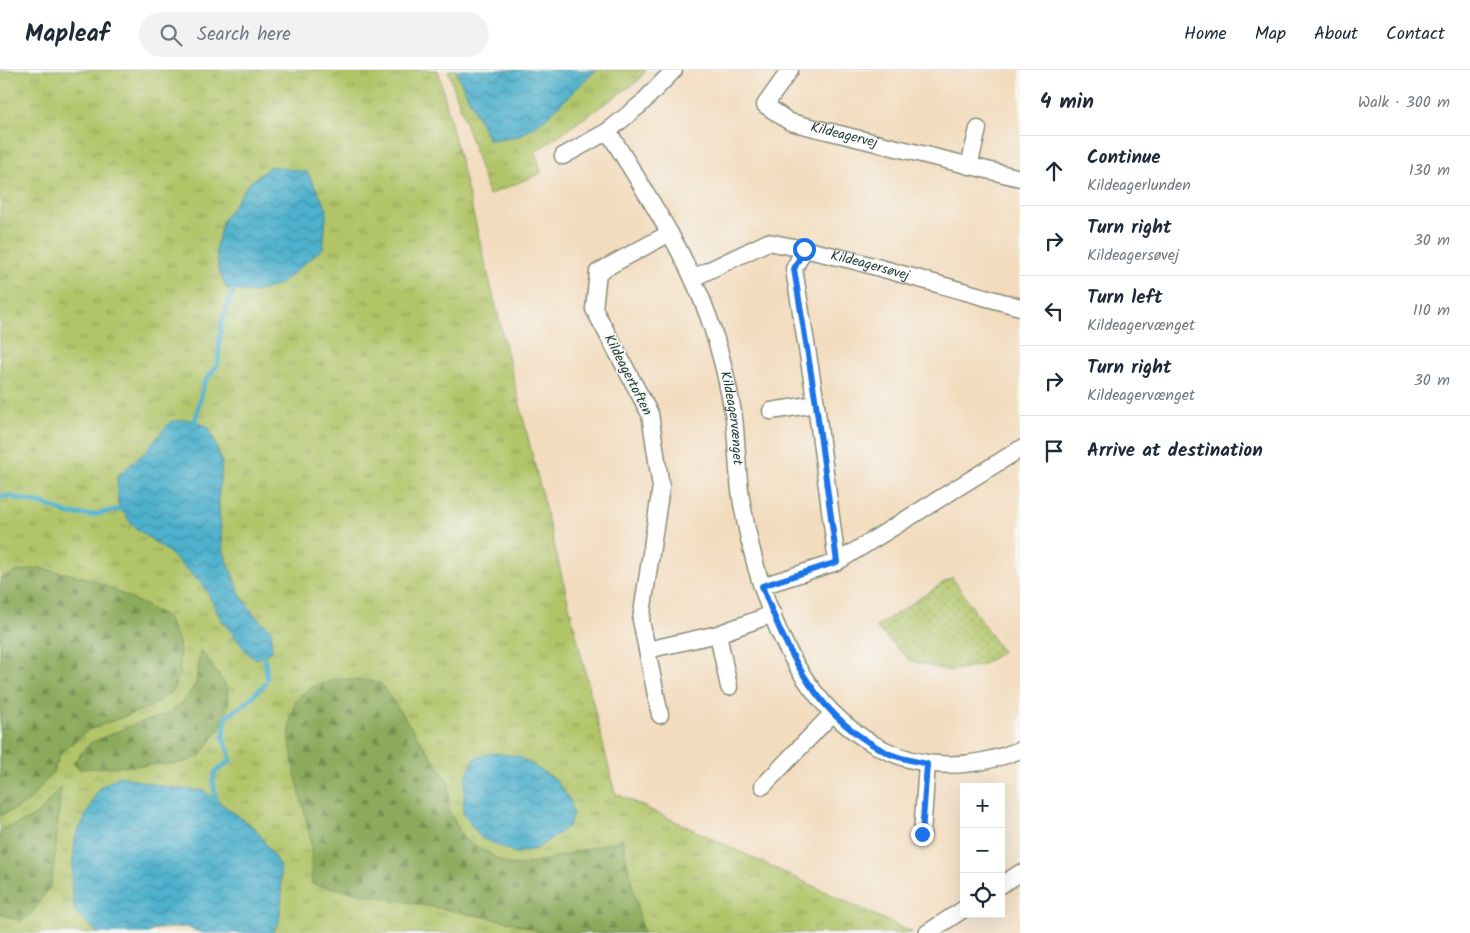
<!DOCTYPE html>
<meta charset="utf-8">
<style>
:root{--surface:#fff;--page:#f2f2f3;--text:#1f2937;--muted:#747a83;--line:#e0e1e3}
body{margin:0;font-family:Kalam,sans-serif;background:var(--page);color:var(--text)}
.controls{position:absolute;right:15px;bottom:15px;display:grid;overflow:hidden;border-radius:0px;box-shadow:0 5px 20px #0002}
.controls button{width:45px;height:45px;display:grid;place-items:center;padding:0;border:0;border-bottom:1px solid var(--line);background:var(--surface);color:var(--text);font:25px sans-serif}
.stop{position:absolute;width:15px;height:15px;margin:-11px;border:4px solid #1a73e8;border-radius:50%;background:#fff}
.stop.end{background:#1a73e8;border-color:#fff;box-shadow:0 1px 5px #0008}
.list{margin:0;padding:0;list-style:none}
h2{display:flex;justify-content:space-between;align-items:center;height:65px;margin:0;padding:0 20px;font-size:21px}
h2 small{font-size:16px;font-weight:400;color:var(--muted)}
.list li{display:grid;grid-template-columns:32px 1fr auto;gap:15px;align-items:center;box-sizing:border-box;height:70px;padding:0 20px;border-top:1px solid var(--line)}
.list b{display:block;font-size:19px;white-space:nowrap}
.list p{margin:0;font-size:16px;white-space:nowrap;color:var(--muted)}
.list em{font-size:16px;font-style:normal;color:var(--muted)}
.icon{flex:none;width:28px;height:28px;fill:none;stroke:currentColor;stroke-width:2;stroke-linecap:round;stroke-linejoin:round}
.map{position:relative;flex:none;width:1020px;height:863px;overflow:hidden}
header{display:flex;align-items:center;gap:30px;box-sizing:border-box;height:70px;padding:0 25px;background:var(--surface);border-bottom:1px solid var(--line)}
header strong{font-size:24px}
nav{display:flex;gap:28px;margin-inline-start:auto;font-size:18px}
.search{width:350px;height:45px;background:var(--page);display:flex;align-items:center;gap:12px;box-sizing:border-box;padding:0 18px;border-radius:28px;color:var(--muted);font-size:19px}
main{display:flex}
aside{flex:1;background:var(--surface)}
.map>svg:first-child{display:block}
.grass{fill:url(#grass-tufts);stroke:#68804e;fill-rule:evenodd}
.forest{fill:url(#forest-firs);stroke:#567448}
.park{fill:url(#park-dots);stroke:#68804e}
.water{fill:url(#water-waves);stroke:#367680}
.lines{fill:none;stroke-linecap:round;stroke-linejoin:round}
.stream{stroke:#4db0cc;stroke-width:5}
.street-casing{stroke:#898c79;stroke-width:19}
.street{stroke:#fff;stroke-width:16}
.route{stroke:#1a73e8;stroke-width:6}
.labels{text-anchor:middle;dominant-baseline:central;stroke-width:4;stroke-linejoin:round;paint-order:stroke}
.street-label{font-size:14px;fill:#1f3d34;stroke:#f6f6f2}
</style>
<header>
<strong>Mapleaf</strong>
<div class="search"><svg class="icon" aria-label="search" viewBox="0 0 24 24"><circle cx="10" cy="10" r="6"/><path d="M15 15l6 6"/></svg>Search here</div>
<nav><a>Home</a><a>Map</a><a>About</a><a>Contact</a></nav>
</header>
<main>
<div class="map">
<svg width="1020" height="863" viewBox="0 0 1020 863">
<defs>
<pattern id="grass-tufts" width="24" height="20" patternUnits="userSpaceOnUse" patternTransform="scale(1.25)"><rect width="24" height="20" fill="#b1c468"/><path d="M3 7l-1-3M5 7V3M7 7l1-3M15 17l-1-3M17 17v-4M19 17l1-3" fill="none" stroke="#8fa056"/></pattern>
<pattern id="forest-firs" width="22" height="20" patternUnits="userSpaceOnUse" patternTransform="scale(1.25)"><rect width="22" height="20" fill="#8caa5c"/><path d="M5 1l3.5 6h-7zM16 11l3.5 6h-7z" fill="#728c4d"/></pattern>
<pattern id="park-dots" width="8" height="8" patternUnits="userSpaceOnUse" patternTransform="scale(1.25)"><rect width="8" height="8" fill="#b1c468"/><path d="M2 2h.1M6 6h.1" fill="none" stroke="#8fa056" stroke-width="1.8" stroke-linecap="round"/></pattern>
<pattern id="water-waves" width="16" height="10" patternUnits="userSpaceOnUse" patternTransform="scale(1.25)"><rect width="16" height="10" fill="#4db0cc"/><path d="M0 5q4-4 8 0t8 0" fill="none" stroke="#3f90a6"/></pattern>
</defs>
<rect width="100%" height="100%" fill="#f6f6f2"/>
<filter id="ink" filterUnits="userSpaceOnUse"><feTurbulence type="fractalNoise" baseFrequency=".02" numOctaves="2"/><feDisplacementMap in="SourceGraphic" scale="10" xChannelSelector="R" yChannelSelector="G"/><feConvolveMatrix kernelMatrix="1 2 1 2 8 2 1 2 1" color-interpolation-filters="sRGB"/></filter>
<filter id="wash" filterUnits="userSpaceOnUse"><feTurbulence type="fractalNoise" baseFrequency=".0096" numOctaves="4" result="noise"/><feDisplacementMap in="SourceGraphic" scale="20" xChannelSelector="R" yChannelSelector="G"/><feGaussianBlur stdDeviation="1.12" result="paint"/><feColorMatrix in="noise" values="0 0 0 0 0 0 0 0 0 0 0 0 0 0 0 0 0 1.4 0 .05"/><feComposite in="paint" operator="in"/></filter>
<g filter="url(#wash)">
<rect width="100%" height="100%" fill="#f3dcbe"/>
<g class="grass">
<path d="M0 0H438L615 723 913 863H272L279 852 256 759 204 721 170 718 75 841 98 863H0ZM186 349 209 357 222 393 218 429 223 480 240 524 254 545 271 560 221 549 204 516 167 481 133 456 118 434 117 406Z"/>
<polygon points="448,0 456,0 459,8 489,70 586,9 596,0 646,0 638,11 536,81 541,103 489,125"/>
</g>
<g class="forest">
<polygon points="40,498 92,509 166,546 179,571 180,605 172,622 152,636 88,660 61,683 53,702 30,730 16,739 0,745 0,509 19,501"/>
<polygon points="200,581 204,584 226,616 229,632 220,658 200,686 182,693 79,699 73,693 90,673 136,654 168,644 184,631 196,613"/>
<path d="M343 609 371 611 381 614 449 712V741L464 769 506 794 523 795 543 791 622 769 643 863H544L511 852 312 814C311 802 312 789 311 776 308 739 272 654 301 625 312 614 329 611 343 609Z"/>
<polygon points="61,716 56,775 51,814 32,843 21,851 0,844 0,761 31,748 44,738"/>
</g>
<polygon class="park" points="952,507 1002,582 982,595 948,601 909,590 876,557"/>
<g class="water">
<polygon points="456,0 596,0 545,49 519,66 489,70 459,8"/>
<polygon points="271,96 307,102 327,139 323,178 279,215 252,223 226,218 218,198 216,177 223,150 249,113"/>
<polygon points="187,349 209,357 222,393 218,429 223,480 240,524 254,545 271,560 272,581 258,589 250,586 221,549 204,516 167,481 133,456 118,434 117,406 144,383 170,352"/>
<polygon points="492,683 518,686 555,709 570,730 573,744 569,756 536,779 516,783 481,768 463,744 465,709 475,688"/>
<polygon points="120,706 170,718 204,721 256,759 280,796 282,826 279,852 272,863 202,863 186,857 156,859 148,863 98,863 75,842 71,816 75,768 99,718"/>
</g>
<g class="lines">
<g class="stream">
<polyline points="195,352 204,313 218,294 221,253 234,219"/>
<polyline points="0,427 8,426 47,435 69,444 92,445 121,439"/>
<polyline points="265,589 267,608"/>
<polyline points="216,730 213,711 215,702 231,690 223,668 226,647 246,633 265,614"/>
</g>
</g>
</g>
<g filter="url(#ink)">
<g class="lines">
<g class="street-casing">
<g id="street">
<path id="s1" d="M790 0 765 35 790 52 1020 108"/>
<path id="s2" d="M608 61C649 128 694 194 716 270 723 292 730 325 734 348 737 374 737 401 741 428 756 517 790 628 875 675 922 701 970 700 1020 680"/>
<polyline points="563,86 608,61 641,34 674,0"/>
<polyline points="969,96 978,59"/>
<polyline points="804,179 794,199 816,334 837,492"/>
<path id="s3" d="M693 208 768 172 804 179 855 191 1020 237"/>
<polyline points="771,341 816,334"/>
<polyline points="762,516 837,492 1020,379"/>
<polyline points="718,564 729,617"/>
<polyline points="647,580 718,564 773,544"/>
<polyline points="660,645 641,550 661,417 650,344 594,239 598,202 670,163"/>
<polyline points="763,716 832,644"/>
<polyline points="922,764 927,694"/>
<polyline points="1001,815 1020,803"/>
<polyline points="927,863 964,839"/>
</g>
</g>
<use href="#street" class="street"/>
</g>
</g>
<g class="lines" filter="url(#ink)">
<path class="route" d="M804 179 794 199 816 334 837 492 762 516C789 586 818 650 890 684 902 689 915 691 927 694L922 764"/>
</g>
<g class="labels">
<g class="street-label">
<text stroke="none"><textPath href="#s1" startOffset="129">Kildeagervej</textPath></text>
<text stroke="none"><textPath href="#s3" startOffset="188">Kildeagersøvej</textPath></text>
<text transform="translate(628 305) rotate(63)">Kildeagertoften</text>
<text stroke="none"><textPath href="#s2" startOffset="316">Kildeagervænget</textPath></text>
</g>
</g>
</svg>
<div class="controls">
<button>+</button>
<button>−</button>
<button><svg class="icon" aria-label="locate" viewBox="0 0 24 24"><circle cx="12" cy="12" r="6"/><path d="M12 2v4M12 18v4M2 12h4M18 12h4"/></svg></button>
</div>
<div class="stop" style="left:804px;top:179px"></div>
<div class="stop end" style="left:922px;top:764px"></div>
</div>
<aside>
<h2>4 min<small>Walk · 300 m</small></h2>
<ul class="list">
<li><svg class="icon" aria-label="ahead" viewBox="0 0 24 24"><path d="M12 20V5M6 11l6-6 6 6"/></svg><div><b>Continue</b><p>Kildeagerlunden</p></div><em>130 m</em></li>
<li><svg class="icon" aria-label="right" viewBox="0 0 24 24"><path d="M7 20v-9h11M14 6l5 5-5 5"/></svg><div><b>Turn right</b><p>Kildeagersøvej</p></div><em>30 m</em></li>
<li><svg class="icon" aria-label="left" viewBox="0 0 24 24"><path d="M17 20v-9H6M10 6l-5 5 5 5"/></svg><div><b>Turn left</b><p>Kildeagervænget</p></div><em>110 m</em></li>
<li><svg class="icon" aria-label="right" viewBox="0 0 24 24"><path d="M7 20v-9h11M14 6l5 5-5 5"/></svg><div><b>Turn right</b><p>Kildeagervænget</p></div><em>30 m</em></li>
<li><svg class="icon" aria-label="arrive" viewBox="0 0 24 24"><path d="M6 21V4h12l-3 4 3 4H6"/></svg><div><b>Arrive at destination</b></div></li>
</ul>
</aside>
</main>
